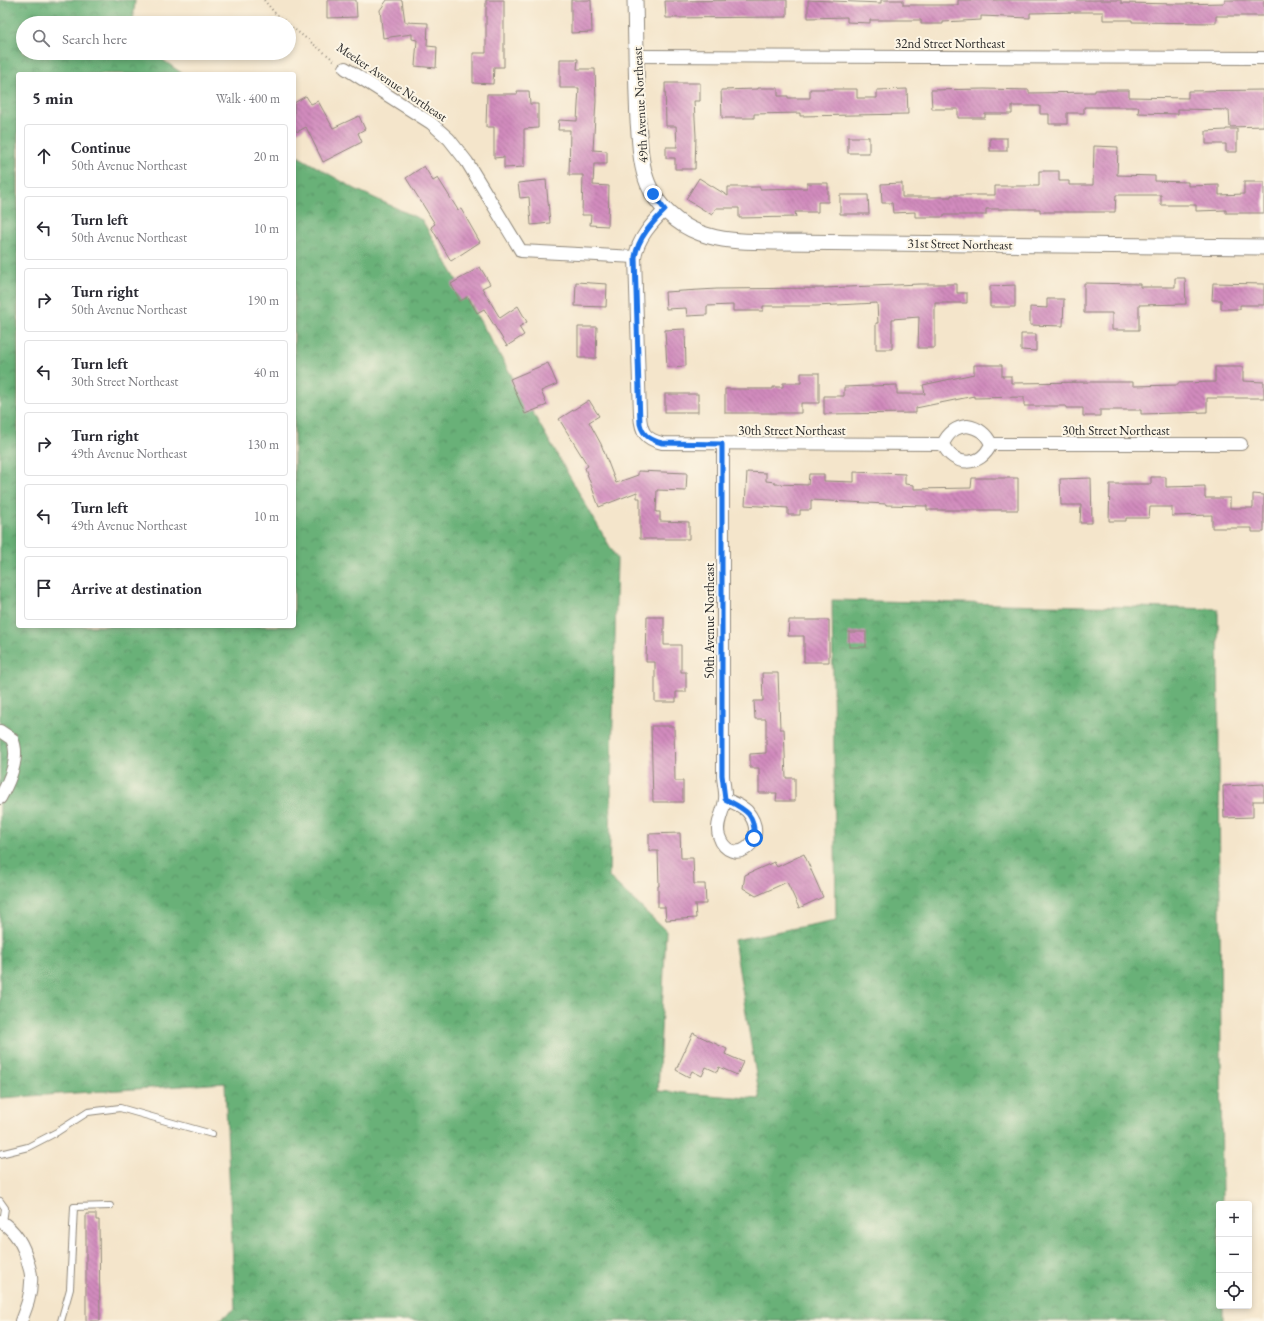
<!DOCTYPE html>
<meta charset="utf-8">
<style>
:root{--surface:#fff;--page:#f7f7f7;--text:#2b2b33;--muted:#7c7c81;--line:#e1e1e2}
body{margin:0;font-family:"EB Garamond",serif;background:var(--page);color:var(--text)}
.controls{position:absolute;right:12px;bottom:12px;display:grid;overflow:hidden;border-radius:4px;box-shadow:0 2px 6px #0003}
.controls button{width:36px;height:36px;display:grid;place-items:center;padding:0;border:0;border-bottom:1px solid var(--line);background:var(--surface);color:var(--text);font:20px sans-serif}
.stop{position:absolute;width:12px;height:12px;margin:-9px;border:3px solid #1a73e8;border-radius:50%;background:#fff}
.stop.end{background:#1a73e8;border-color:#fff;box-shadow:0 1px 4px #0008}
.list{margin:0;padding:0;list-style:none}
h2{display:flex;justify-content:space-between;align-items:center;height:52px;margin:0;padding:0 16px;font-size:17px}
h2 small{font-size:13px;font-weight:400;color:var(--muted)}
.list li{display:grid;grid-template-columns:26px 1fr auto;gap:12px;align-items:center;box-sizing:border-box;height:64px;margin:0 8px 8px;padding:0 8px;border:1px solid var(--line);border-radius:4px}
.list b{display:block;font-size:15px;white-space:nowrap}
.list p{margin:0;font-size:13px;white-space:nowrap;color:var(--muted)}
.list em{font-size:13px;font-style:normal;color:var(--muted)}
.icon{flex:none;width:22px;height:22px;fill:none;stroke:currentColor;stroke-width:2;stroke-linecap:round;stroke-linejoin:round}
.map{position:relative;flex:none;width:1264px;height:1321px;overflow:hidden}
.search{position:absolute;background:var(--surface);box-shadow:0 2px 6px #0003;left:16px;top:16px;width:280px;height:44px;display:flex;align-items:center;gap:10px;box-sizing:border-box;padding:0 14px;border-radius:22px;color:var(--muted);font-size:15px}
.panel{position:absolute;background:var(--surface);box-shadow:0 2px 6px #0003;left:16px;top:72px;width:280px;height:556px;border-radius:4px}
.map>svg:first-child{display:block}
.forest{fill:url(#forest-crowns);stroke:#4a6e52}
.building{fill:url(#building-back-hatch)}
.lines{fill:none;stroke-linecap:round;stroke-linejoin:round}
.service-casing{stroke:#90887b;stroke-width:8}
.minor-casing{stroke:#90887b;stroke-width:14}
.tertiary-casing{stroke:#90887b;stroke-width:17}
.path{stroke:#90887b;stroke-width:2;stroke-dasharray:1 3;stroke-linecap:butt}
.service{stroke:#fff;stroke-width:6}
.minor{stroke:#fff;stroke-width:12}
.tertiary{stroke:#fff;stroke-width:15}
.route{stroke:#1a73e8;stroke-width:5}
.labels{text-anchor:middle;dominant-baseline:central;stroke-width:4;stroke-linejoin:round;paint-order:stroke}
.street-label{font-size:13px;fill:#2b2b2b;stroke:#fcf5e5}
</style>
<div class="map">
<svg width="1264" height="1321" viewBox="0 0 1264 1321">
<defs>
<pattern id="forest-crowns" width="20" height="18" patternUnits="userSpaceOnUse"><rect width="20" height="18" fill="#69b178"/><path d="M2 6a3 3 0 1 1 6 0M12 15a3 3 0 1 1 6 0" fill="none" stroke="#579063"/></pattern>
<pattern id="building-back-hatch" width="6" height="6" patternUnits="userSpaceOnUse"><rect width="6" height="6" fill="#d18bbd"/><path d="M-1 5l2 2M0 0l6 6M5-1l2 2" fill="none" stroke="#aa729a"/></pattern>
</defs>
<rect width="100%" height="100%" fill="#fcf5e5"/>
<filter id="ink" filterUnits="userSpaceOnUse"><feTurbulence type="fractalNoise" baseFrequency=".025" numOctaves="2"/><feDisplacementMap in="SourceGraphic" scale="8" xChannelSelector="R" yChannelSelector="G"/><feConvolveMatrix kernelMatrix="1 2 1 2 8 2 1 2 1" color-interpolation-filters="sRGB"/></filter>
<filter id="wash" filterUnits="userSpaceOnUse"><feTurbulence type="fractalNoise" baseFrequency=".012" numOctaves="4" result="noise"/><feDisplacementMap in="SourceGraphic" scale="16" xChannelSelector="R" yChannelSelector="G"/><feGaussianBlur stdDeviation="0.9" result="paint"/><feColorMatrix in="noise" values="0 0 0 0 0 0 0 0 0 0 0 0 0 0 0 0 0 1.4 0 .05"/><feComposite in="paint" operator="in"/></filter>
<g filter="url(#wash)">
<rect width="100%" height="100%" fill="#f4e5cb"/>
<polygon class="forest" points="0,0 135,0 133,23 23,23 23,53 153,53 183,74 18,74 18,626 294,626 294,154 355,189 422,220 617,559 609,877 666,931 658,1091 760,1099 734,940 836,920 832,600 1218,609 1222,1204 1219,1204 1219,1306 1223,1306 1223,1321 217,1321 235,1309 225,1083 0,1098"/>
<g id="blocks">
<g class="building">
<polygon points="327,0 356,0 357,17 327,18"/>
<polygon points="387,0 402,0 405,22 428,23 427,46 437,47 436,68 415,66 417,40 412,39 412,34 383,38 380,10"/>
<polygon points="486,0 504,0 504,67 494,67 493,84 473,83 473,53 486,53"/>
<polygon points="571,0 591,0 592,32 571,33"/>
<polygon points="787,0 787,17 666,18 665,1"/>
<polygon points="808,0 881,3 881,0 903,0 903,5 958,5 958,0 1121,0 1121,3 1180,4 1225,3 1225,0 1264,0 1264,16 1216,16 1216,23 1132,22 1132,20 1103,20 1103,12 1080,12 1030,13 1030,18 981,16 981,20 943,22 943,24 921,24 921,20 870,20 870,23 847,22 847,17 808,18"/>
<polygon points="560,59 578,59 577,69 595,69 596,101 593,150 607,151 607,164 594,164 593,185 609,186 608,226 590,225 591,215 582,215 583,175 569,175 570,130 558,130 559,120 577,121 579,88 560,88"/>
<polygon points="665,83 700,83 700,101 694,101 696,136 695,169 675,169 675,158 666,158 666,147 677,147 676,126 666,126"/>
<polygon points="758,88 778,88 778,96 788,96 788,98 810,98 810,89 857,89 857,98 877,98 877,90 907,89 908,114 800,116 800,113 754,114 754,118 722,118 721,90 758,89"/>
<polygon points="984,89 1029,90 1029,93 1095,92 1095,90 1129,90 1129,97 1188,98 1188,91 1263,90 1264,126 1230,127 1229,110 1178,109 1178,114 1138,113 1139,107 1084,107 1084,113 1067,113 1067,124 1049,124 1049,114 1040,114 1040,106 1012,106 1012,114 985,114 985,118 958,118 958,109 932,109 931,90"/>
<polygon points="517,91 529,91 530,104 538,104 538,128 524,129 524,167 504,168 504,157 494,158 494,127 486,127 487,94 518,94"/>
<polygon points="306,96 311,104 318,101 333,128 359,116 365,129 358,133 362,142 323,162 306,127 297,132 294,126 294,103"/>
<polygon points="1226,129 1237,129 1237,152 1226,152 1226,144 1206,144 1206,131 1226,130"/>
<rect x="848" y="137" width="21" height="16"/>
<rect x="990" y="138" width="17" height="13"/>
<polygon points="1094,146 1118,147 1117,175 1155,176 1155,181 1188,182 1188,186 1219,185 1219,195 1244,194 1244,182 1264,182 1264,213 1226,213 1226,210 1196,211 1196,205 1161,205 1161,195 1116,195 1115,212 1040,212 1040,209 986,209 986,215 944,215 944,217 915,217 915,212 893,213 892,203 882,203 881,184 902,183 902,197 951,197 951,195 995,195 995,186 1039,186 1039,171 1059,171 1059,181 1069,181 1069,185 1093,185"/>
<polygon points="424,166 433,181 438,178 458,210 461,209 480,242 451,261 431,227 435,224 406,178"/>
<polygon points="699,178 728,196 728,187 760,187 760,189 807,188 807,183 828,183 828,202 818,202 818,212 795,212 796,217 739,218 739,208 716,208 712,215 686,199"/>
<polygon points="546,180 550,223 531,225 529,197 520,198 518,183"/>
<polygon points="840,195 868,195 869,214 840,214"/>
<polygon points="480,267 490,284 482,288 500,318 518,306 527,322 519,327 524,335 507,346 484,309 477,313 468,297 460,301 451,284"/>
<polygon points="1175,278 1185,278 1186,304 1139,305 1139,330 1112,330 1112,313 1084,313 1084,283 1140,284 1140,287 1175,287"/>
<polygon points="576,282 607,284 606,307 575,306"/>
<polygon points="1213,283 1264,284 1264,305 1240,305 1240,309 1221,309 1221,300 1212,300"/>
<polygon points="920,284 957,284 957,293 967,293 967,303 935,303 935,348 918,348 919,317 892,319 892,349 876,349 876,323 878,323 877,303 816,306 763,306 763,311 733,311 733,305 707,306 707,315 687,316 686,308 666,309 665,292 717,289 824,288"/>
<polygon points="1015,285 1015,307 990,307 990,286"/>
<polygon points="1047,299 1064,299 1063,326 1030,325 1030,307 1047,308"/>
<polygon points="578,327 597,327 596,358 578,358"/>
<polygon points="685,329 686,366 667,367 665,330"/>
<polygon points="1021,334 1036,334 1036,351 1021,350"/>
<polygon points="548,363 557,384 541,391 547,405 525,414 510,379"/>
<polygon points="974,365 1002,365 1002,376 1011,376 1011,383 1091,382 1133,382 1133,386 1178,385 1178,383 1215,382 1215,367 1243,367 1243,381 1264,382 1264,398 1207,398 1207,412 1141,414 1141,410 1100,410 1100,416 1083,416 1083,408 1066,408 1066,406 1024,406 1024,397 974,398 974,396 916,408 916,413 824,414 824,396 844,396 844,387 897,385 897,394 925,394 923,385 974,374"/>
<polygon points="801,373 819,373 819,403 801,403 801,413 725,413 725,389 773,389 773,387 783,387 783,383 801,383"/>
<rect x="665" y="394" width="33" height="18"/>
<polygon points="589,400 599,416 589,422 601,444 616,483 638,475 638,471 687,473 686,491 657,490 656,512 660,512 660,521 689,522 689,539 640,539 640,498 637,498 637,492 599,507 585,468 588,466 559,419"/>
<polygon points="747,472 766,473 766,481 775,482 775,484 808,485 809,474 824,474 824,481 854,482 854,472 905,474 905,484 914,485 914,489 971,488 972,478 1018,478 1018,510 927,510 927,506 886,505 886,504 811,500 811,510 800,510 800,515 788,515 788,508 745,505"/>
<polygon points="1151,477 1166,477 1166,487 1205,486 1205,498 1230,498 1230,508 1253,508 1253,494 1264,495 1264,532 1252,532 1252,528 1212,528 1212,515 1172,516 1172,507 1150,507 1149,518 1126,518 1126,521 1109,521 1110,484 1151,484"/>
<polygon points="1091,478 1092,523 1080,523 1081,505 1061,505 1060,479"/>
<polygon points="647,617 664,617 664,645 681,645 681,672 686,672 686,692 676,692 676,702 655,702 655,662 646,662"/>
<polygon points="789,620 829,620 829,662 804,662 804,636 788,636"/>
<rect x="849" y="632" width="17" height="15"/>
<polygon points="762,673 778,673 780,729 784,729 786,778 795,778 795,801 776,801 777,793 759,793 759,768 750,768 750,754 766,753 766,719 755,719 754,701 763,701"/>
<polygon points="651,726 674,726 675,781 683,781 683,802 653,802"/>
<polygon points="1264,784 1264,801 1253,801 1253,817 1224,818 1223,786"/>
<polygon points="680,833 681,858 693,858 694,884 705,884 706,904 695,904 696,918 666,920 665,907 658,907 658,886 659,886 658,851 649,851 649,834"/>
<polygon points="804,854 823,897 799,908 787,882 756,896 743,888 745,875 774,862 777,867"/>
<polygon points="693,1033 727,1049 725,1054 743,1062 737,1075 719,1067 717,1072 706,1067 702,1076 692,1071 689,1077 676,1070"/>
<polygon points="86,1214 96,1214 96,1220 99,1220 100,1321 86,1321"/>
</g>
</g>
</g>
<g filter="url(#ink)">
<use href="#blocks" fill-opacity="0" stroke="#90887b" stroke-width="1"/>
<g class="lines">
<g class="service-casing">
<g id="service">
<polyline points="0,1154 28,1147 57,1132 88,1112 120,1108 212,1134"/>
<polyline points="0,1201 5,1208 3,1222"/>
<polyline points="61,1321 70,1289 74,1207 110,1206"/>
</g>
</g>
<g class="minor-casing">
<g id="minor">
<polyline points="637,56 1264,58"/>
<polyline points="345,68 431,123 449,139 467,162 521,251 635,257"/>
<path d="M665 210C652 223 638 238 635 257L640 415C641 432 645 439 662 443L943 444"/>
<path d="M967 426C979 428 986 433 991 444 981 468 953 467 943 444 948 433 955 427 967 426Z"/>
<path d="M723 443V775C723 782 726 792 725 799 724 812 715 823 719 836 730 870 773 842 747 811 742 806 732 802 725 799"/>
<polyline points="991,444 1241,444"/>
<path d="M0 731 12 739C21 757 9 782 0 798"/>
<path d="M0 1221C16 1231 24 1245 28 1263 30 1269 32 1276 31 1282 31 1296 26 1308 21 1321"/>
</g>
</g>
<g class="tertiary-casing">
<path id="tertiary" d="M635 0C636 40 636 81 638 121 640 143 640 164 648 184 657 206 678 225 700 233 726 243 754 241 781 242L1264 247"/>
</g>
<g class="path">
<polyline points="264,0 274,12 287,23"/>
<polyline points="289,25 335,61"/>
</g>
<use href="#service" class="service"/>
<use href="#minor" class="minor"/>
<use href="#tertiary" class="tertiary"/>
</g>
</g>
<g class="lines" filter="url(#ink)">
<path class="route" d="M653 194 665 210C652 223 638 238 635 257L640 424C643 436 651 440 662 443L722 444V775L725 799C744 809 756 813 754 838"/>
</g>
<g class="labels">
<g class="street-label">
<text x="950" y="43">32nd Street Northeast</text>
<text transform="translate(392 82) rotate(34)">Meeker Avenue Northeast</text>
<text transform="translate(640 105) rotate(-93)">49th Avenue Northeast</text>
<text transform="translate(960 244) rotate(1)">31st Street Northeast</text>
<text x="792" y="430">30th Street Northeast</text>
<text x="1116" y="430">30th Street Northeast</text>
<text transform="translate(709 621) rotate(-90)">50th Avenue Northeast</text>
</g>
</g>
</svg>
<div class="controls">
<button>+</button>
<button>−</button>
<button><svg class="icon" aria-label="locate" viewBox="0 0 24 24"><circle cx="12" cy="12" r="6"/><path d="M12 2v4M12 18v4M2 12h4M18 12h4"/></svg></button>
</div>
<div class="stop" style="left:754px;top:838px"></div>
<div class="stop end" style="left:653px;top:194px"></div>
<div class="search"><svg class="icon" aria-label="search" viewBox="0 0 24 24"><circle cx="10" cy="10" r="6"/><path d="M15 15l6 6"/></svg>Search here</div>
<section class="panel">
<h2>5 min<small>Walk · 400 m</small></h2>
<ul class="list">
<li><svg class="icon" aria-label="ahead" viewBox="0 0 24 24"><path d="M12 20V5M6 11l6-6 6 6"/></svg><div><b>Continue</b><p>50th Avenue Northeast</p></div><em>20 m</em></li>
<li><svg class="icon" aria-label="left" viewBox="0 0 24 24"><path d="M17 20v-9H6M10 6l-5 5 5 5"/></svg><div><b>Turn left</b><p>50th Avenue Northeast</p></div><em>10 m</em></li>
<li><svg class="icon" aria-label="right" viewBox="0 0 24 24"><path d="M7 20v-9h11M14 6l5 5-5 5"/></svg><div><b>Turn right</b><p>50th Avenue Northeast</p></div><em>190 m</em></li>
<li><svg class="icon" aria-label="left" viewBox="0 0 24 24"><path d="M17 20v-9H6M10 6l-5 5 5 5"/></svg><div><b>Turn left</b><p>30th Street Northeast</p></div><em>40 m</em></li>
<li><svg class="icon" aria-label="right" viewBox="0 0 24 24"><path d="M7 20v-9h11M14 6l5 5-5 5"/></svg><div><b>Turn right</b><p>49th Avenue Northeast</p></div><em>130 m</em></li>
<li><svg class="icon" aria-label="left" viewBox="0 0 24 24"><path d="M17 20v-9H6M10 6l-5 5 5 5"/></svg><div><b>Turn left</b><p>49th Avenue Northeast</p></div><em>10 m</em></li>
<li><svg class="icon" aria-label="arrive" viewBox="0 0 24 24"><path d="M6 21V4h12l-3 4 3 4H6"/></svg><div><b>Arrive at destination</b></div></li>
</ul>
</section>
</div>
